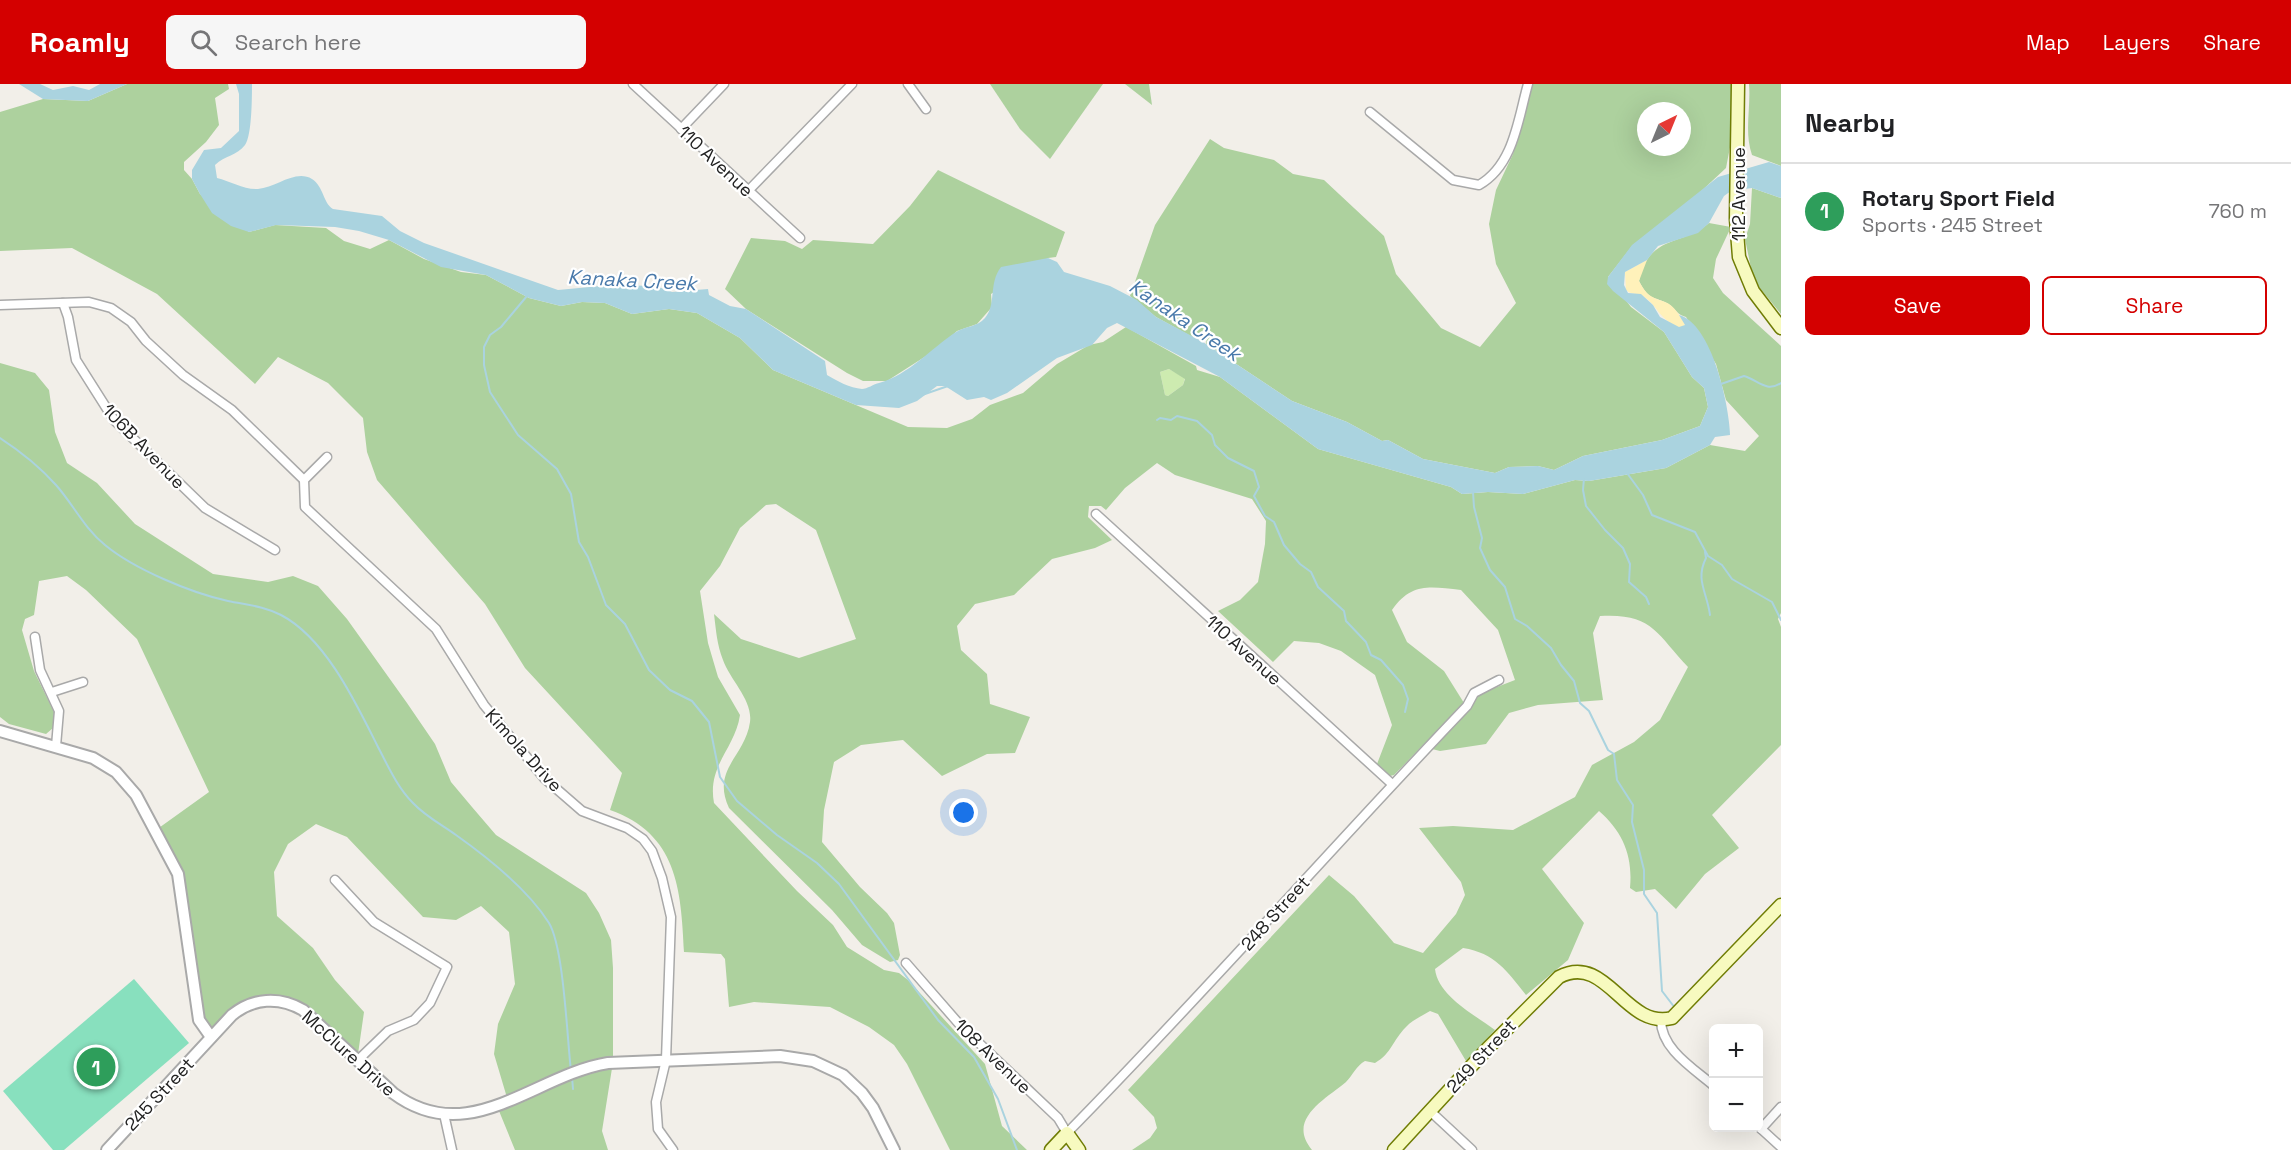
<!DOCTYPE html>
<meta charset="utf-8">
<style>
:root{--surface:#fff;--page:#f6f6f6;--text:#202124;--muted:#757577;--line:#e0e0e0;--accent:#d40000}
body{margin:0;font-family:"Space Grotesk",sans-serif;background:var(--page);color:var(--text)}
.controls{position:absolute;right:18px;bottom:18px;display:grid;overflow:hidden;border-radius:9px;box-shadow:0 6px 24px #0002}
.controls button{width:54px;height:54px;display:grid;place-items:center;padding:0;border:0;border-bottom:2px solid var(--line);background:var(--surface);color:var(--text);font:30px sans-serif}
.compass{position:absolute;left:1637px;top:18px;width:54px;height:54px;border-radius:50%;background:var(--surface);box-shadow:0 6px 24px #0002;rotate:43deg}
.you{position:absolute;left:964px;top:729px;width:21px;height:21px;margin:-15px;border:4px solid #fff;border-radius:50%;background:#1a73e8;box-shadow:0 0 0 9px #1a73e833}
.badge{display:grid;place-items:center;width:39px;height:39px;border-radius:50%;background:var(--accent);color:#fff;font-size:20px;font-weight:700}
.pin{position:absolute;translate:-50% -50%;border:3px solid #fff;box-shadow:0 2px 6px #0006}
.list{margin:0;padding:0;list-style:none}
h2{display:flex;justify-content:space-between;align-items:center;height:78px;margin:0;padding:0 24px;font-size:26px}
h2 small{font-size:20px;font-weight:400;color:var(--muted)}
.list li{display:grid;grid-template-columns:39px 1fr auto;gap:18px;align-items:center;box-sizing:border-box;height:96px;padding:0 24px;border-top:2px solid var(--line)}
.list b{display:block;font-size:22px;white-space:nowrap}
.list p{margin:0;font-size:20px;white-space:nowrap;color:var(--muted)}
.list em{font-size:20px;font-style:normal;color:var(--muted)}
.actions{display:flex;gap:12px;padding:18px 24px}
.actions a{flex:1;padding:14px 0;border:2px solid var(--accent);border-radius:9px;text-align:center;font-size:21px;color:var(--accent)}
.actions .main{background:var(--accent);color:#fff}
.icon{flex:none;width:33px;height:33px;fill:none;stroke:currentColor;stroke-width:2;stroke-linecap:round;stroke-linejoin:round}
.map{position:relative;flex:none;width:1781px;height:1066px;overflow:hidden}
header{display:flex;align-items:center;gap:36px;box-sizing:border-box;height:84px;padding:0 30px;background:var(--accent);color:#fff}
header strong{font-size:28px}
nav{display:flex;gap:33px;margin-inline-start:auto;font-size:21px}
.search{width:420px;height:54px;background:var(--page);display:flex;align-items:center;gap:15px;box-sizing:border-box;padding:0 21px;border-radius:9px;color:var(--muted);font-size:22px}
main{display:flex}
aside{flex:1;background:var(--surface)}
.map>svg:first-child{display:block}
.grass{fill:#cdebb0}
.forest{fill:#add19e;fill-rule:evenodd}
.sand{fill:#fff1ba}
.pitch{fill:#88e0be}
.water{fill:#aad3df}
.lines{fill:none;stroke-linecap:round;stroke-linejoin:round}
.stream{stroke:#aad3df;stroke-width:2}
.minor-casing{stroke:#a9a9a9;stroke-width:11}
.tertiary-casing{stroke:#a9a9a9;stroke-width:14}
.secondary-casing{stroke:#707d05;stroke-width:15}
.minor{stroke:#fff;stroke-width:8}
.tertiary{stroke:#fff;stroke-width:10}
.secondary{stroke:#f7fabf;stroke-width:12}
.labels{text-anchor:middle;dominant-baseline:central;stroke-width:4.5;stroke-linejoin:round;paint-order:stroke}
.street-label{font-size:18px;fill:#222;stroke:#fff}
.water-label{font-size:20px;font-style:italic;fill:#4a7aab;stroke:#fff}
</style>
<header>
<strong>Roamly</strong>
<div class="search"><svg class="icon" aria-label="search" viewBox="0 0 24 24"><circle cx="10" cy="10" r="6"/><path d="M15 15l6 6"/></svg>Search here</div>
<nav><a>Map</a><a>Layers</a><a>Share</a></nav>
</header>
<main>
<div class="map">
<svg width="1781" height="1066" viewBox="0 0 1781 1066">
<rect width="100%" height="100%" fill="#f2efe9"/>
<polygon class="grass" points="1169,285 1185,294 1183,301 1168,312 1165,311 1160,288"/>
<g class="forest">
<path d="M127 0H228L229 5 215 14 219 41 206 58 184 78V86L192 95 200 110 249 148 275 141 326 144 344 157 370 165 389 156 424 175 461 188 486 191 529 214 561 222 582 218 605 219 632 230 669 225 697 229 740 254 773 286 908 343 947 344 972 335 990 321 1023 309 1057 280 1089 261 1103 258 1126 243 1196 282 1197 286 1220 293 1318 365 1451 403 1462 410 1488 408 1523 410 1575 396 1589 397 1666 384 1710 361 1745 367 1759 352 1726 316 1716 280 1686 233C1678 231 1676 226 1670 221 1655 211 1650 219 1639 197 1649 150 1681 163 1709 139L1731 143 1716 175 1713 194 1723 209 1781 262V529L1778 535 1781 543V661L1712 731 1739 764 1705 790 1676 825 1655 805 1636 808 1630 804C1633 772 1623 748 1599 727L1542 785 1584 839 1568 876 1526 911C1507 887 1495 869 1463 864L1435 885C1438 912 1475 931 1495 946L1466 977 1438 930 1430 927C1422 932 1412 936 1406 943 1392 957 1392 969 1375 979L1365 977C1356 982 1353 991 1346 998 1326 1015 1286 1035 1312 1066H1132L1150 1054 1157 1044 1154 1033 1128 1006 1329 791 1354 812 1394 859 1423 869 1456 830 1465 811 1461 798 1419 744 1453 742 1513 746 1575 713 1592 681 1634 658 1660 636 1688 583C1656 549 1652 529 1600 532L1593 549 1603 616 1538 621 1509 629 1486 660 1440 667 1432 665 1470 625 1479 610 1515 596 1498 546 1461 506C1430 503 1412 498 1392 526L1407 558 1444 587 1464 619 1394 691 1390 692 1377 680 1392 641 1375 591 1341 567 1319 559 1294 557 1273 578 1218 527 1240 516 1258 498 1265 460 1266 437 1252 415 1175 391 1157 379 1125 404 1106 426 1101 422H1089L1088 433 1112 456 1095 464 1052 475 1014 511 975 520 957 542 961 566 987 590 990 620 1030 633 1015 669 987 670 942 692 903 656 861 661 834 678 824 726 822 758 860 803 887 829 894 839 900 871 898 876 890 878 862 861 832 826 729 724C711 685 745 673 750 638 753 616 730 596 723 576 717 561 716 546 714 530L741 555 799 574 856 555 816 446 776 420 766 421 740 444 720 482 700 507 708 559 718 593 740 631C735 665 707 681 714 719L797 807 833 841 847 863 884 886 899 889 908 896 985 980 1002 1042 1027 1066H950L907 980 894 961 869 943 830 923 754 918 729 923 725 875 721 870 684 868C681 804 677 750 610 726L622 689 525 584 485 520 377 396 367 368 363 334 328 299 278 273 255 300 157 210 72 164 0 167V28L43 15 88 17ZM1169 285 1185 295 1183 301 1168 312 1165 311 1160 288Z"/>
<polygon points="990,0 1103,0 1050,75 1020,45"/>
<polygon points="1125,0 1149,0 1152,21"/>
<path d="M1533 0H1733L1731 58 1726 84 1695 113 1633 161 1608 193 1631 223 1664 248 1692 293 1704 304 1708 323 1700 342 1662 356 1583 372 1554 386 1538 382 1509 383 1495 389 1423 375 1388 356 1382 357 1347 338 1292 317 1206 260 1207 253 1194 254 1156 233 1130 212 1155 141 1210 55 1224 64 1274 76 1293 90 1324 96 1384 152 1396 190 1441 244 1480 263 1516 219 1496 180 1489 140 1496 106 1513 70ZM1646 27H1682V63H1646Z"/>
<path d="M1749 0H1781V82L1752 71C1744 48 1751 24 1749 0Z"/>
<polygon points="938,86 1065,148 1056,173 1048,174 991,210 992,223 977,240 957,247 937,265 887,297 863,297 847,289 746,225 725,205 751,154 785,157 802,165 813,156 873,160 910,122"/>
<polygon points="1752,104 1781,114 1781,230 1759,203 1751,184 1745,155 1750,140"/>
<polygon points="0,279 35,289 49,306 55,348 67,379 97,399 135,440 213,490 268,498 293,492 318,502 347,535 407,619 435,660 451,698 472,723 496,751 586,809 599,829 611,856 613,884 613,978 602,1047 608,1066 515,1066 497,1022 508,1017 494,970 498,940 515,900 509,848 481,822 456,836 423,833 347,753 316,740 288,760 274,788 277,832 313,864 335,896 364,928 357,977 297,922 251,919 211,953 200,940 182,812 156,746 209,708 137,555 86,506 67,492 39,497 34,531 25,535 22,546 34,587 54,628 53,644 46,650 9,640 0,633"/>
</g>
<path class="sand" d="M1647 176 1639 197C1647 212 1651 213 1665 218 1674 221 1681 233 1685 241L1679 244C1657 233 1658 222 1643 212 1638 209 1631 211 1626 206L1625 188Z"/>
<polygon class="pitch" points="134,895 189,959 64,1066 53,1066 3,1007"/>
<g class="water">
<polygon points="19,0 40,0 53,6 73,2 89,6 100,0 127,0 88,17 43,15"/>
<path d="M236 0H252C252 12 252 52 245 61 237 72 225 71 215 81L217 94C230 97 244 106 258 105 276 104 295 85 312 95 324 103 323 119 333 125L382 132 400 147 424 159 558 206 611 201 656 202 672 208 708 205 709 211 730 222 746 225 825 277 827 291C837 297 850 304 862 305 867 305 874 300 879 299 910 290 930 265 956 248 966 242 977 243 985 234 997 220 988 200 1001 183L1048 174 1057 178 1064 188 1110 202 1137 216 1156 233 1203 258 1292 317 1347 338 1382 357 1388 356 1423 375 1495 389 1509 383 1538 382 1554 386 1583 372 1662 356 1700 342 1708 323 1704 304 1692 293 1664 248 1613 207 1607 200 1608 193 1632 161 1718 93 1769 78 1781 82V114L1752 104 1731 107 1724 112 1709 139 1698 149 1658 162 1647 176 1625 188 1624 201 1628 209 1641 210 1653 221 1660 233 1679 243 1685 241 1679 231C1712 240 1729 321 1730 351L1715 353 1710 361 1666 384 1589 397 1575 396 1523 410 1488 408 1462 410 1451 403 1318 365 1220 293 1117 239 1107 244 1092 261 1057 274 1007 309 991 316 984 313 967 316 945 302H937L917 317 899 324 856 321 773 286 740 254 697 229 669 225 632 230 605 219 582 218 561 222 529 214 486 191 441 183 389 156 359 147 335 143 276 141 249 148 231 142 212 129 200 110 192 95V86L204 66 221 64 239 47V10Z"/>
</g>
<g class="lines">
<g class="stream">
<polyline points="527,212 501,243 490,251 484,263 484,281 490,308 518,351 557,385 571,410 579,458 588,473 606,521 625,540 649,586 670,606 692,617 709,638 720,693 737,717 777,751 817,779 839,800 938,936 974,973 998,1015 1017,1066"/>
<path d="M1721 300 1744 292C1758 296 1766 309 1781 299"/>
<polyline points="922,311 948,302"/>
<polyline points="1157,336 1160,334 1171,336 1177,332 1197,337 1212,351 1215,361 1228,374 1254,387 1259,403 1254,412 1265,432 1274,438 1284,461 1300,480 1311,488 1318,503 1344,527 1346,537 1366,558 1371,571 1381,576 1403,601 1408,615 1405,628"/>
<path d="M0 354C20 367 40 383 56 401 73 420 84 444 105 461 134 485 191 509 228 517 247 521 264 522 281 531 325 554 355 617 377 661 387 680 397 703 413 719 425 732 442 741 456 751 487 773 529 807 549 839 564 864 567 954 571 987"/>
<polyline points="1627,389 1643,411 1652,431 1695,448 1708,472 1722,481 1732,495 1772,518 1781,536"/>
<polyline points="1584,394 1583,406 1586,422 1605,446 1623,464 1630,480 1629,498 1646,513 1649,520"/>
<polyline points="1473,408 1474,423 1482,454 1480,464 1490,486 1505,503 1515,535 1527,542 1551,564 1561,581 1574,597 1580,619 1589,627 1608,666 1614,670 1617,696 1633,721 1632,738 1644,786 1644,810 1657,829 1662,907 1675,924"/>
<path d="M1705 468 1706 474C1695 496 1707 508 1710 531"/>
<polyline points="572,993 573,1005"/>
</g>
<g class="minor-casing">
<g id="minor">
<polyline points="633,0 800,154"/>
<polyline points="908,0 926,25"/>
<path d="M1370 28 1453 96 1479 101C1514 81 1518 35 1528 0"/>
<polyline points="681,45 724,0"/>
<polyline points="748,107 852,0"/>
<polyline points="63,219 68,233 76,276 114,336 205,424 275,466"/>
<polyline points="0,221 89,218 111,224 131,238 146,257 183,291 232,326 304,396"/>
<polyline points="327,373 304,396 305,423 436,545 484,621 544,694 582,727 627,744 643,755 652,767 662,794 671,833 666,976 656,1018 658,1045 673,1066"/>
<polyline points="1096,430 1392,700"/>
<polyline points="35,553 40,586 59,627 56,662"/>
<polyline points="52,608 83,598"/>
<polyline points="335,796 374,838 447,883 430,919 414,936 388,947 357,977"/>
<path d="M906 879 960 941 1058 1034 1067 1049C1204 910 1332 763 1467 622L1474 609 1499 596"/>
<path d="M1661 936C1661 965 1693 984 1714 1002"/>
<polyline points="1430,1027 1472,1066"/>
<polyline points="444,1030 452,1066"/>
<polyline points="1758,1042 1781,1063"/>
<polyline points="1761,1045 1781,1023"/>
</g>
</g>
<g class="tertiary-casing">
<g id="tertiary">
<polyline points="0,647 93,674 116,688 136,711 178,790 199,936 211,953"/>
<path d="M107 1066 232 931C253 914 279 912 303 926L393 1009C469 1066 534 991 608 979L780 972 813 977 843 991 862 1009 873 1024 894 1066"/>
</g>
</g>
<g class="secondary-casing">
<g id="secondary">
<polyline points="1738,0 1736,135 1739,173 1753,207 1781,244"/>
<polyline points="1051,1066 1067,1049 1079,1066"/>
<path d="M1394 1066 1488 964 1559 893C1607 868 1625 946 1672 934L1781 821"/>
</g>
</g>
<use href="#minor" class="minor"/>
<use href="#tertiary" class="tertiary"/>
<use href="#secondary" class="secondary"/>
</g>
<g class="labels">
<g class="street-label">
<text transform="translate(716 77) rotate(43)">110 Avenue</text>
<text transform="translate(1738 110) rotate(-90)">112 Avenue</text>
<text transform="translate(144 362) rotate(46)">106B Avenue</text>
<text transform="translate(1244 566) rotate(42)">110 Avenue</text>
<text transform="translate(524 666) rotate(48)">Kimola Drive</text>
<text transform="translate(1275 829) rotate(-48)">248 Street</text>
<text transform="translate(349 969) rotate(42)">McClure Drive</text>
<text transform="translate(993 972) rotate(44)">108 Avenue</text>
<text transform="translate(1481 972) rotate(-47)">249 Street</text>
<text transform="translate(159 1010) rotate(-47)">245 Street</text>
</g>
<g class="water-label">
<text transform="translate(632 196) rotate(3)">Kanaka Creek</text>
<text transform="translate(1185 236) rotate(34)">Kanaka Creek</text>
</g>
</g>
</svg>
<div class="controls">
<button>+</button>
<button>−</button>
</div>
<svg class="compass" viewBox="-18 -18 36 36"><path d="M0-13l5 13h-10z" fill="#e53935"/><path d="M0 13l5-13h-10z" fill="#757577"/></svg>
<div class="you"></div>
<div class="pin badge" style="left:96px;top:983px;background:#2e9e5b">1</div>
</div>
<aside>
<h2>Nearby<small></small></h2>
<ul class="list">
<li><span class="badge" style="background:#2e9e5b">1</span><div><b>Rotary Sport Field</b><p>Sports · 245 Street</p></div><em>760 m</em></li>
</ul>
<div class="actions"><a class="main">Save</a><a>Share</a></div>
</aside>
</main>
